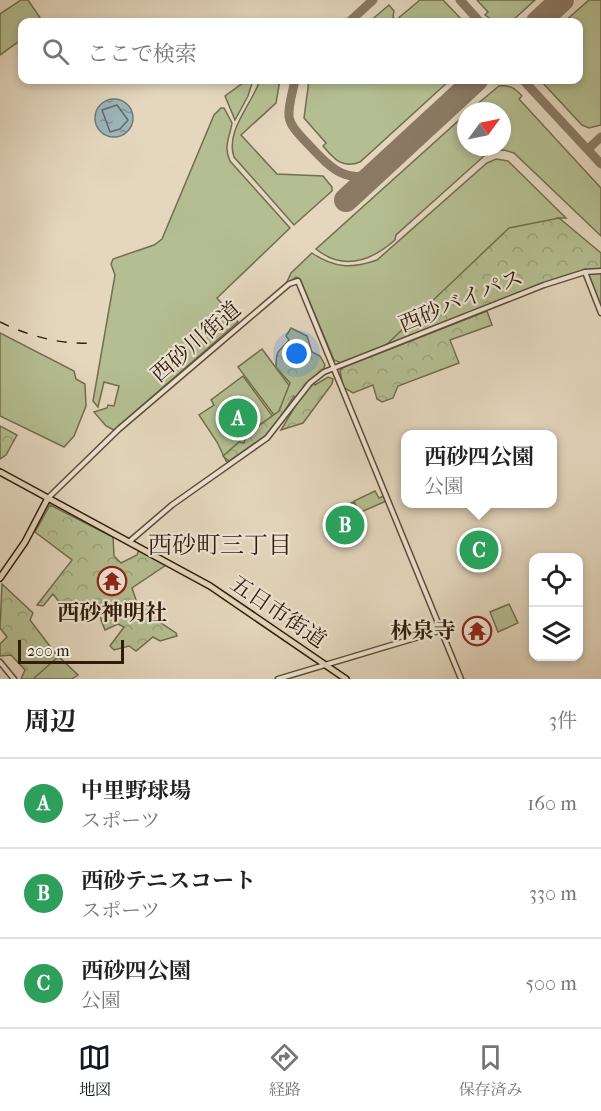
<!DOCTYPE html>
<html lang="ja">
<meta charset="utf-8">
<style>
:root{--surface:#fff;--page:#f2f2f2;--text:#222;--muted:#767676;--line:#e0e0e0;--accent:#111827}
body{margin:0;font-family:"IM FELL French Canon","Noto Serif JP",serif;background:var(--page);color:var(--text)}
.controls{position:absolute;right:18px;bottom:18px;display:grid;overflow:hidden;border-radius:12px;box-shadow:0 3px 9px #0003}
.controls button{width:54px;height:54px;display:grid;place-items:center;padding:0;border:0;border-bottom:2px solid var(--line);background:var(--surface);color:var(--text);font:30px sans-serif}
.compass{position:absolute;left:457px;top:102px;width:54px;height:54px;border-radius:50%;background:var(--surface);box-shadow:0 3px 9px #0003;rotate:57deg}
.scale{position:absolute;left:18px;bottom:15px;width:106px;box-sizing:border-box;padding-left:6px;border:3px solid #301d0a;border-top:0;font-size:16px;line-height:21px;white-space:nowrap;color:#301d0a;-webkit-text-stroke:4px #ede5d5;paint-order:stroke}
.you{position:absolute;left:297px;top:354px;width:21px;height:21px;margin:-15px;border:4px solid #fff;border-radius:50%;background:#1a73e8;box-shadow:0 0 0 9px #1a73e833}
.badge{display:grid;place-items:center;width:39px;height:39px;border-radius:50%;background:var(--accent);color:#fff;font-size:20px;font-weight:700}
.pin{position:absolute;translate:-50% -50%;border:3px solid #fff;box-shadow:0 2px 6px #0006}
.popup{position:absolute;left:401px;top:430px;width:156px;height:78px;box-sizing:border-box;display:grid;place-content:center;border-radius:12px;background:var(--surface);filter:drop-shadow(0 2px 4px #0005);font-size:20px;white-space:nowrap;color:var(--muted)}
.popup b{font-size:22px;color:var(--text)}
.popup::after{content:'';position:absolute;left:50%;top:100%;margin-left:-12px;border:12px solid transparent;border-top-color:var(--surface)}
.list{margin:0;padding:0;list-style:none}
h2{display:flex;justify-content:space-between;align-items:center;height:78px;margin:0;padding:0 24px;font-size:26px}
h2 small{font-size:20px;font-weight:400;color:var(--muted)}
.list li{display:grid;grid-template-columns:39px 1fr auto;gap:18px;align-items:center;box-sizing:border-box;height:90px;padding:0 24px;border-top:2px solid var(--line)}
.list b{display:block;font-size:22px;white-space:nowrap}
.list p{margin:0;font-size:20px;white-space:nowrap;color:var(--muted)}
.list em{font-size:20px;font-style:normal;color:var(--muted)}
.icon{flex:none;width:33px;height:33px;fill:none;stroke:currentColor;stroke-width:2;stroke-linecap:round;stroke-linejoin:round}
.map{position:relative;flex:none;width:601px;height:679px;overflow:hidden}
.search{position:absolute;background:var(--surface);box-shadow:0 3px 9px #0003;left:18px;right:18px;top:18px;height:66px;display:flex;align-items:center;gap:15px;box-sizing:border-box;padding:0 21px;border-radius:12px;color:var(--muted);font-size:22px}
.sheet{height:348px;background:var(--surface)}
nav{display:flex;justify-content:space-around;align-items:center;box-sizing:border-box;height:84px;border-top:2px solid var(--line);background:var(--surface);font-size:16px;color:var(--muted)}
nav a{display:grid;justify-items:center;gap:3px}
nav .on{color:var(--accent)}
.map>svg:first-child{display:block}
.green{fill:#b4be92;stroke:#726e4e;stroke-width:1.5}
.forest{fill:url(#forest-crowns);stroke:#726e4e;stroke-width:1.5}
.water{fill:url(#water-ripples);stroke:#707975;stroke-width:1.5}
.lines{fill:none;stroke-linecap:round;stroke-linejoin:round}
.shore{stroke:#666a64;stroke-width:1.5}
.taxiway{stroke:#8a7a64;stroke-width:9}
.runway{stroke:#8a7a64;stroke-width:24}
.minor-casing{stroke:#5d4c37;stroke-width:7}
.major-casing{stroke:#301d0a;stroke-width:8}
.minor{stroke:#ede5d5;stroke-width:4}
.major{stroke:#e4d7be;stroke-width:5}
.rail{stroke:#301d0a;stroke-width:1.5;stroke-dasharray:10 10;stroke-linecap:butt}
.labels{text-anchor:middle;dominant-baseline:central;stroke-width:4.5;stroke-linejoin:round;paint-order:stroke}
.street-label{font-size:22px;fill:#301d0a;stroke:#ede5d5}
.poi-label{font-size:22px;font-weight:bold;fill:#301d0a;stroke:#ede5d5}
.neighbourhood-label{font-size:24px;fill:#301d0a;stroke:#ede5d5}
</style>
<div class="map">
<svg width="601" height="679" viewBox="0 0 601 679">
<defs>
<pattern id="forest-crowns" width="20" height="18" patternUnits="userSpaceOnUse" patternTransform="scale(1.5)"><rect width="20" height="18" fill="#b4be92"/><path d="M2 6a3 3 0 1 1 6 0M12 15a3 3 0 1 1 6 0" fill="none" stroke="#9ba37d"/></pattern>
<pattern id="water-ripples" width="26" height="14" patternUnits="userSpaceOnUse" patternTransform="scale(1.5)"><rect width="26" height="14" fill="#9bb6bd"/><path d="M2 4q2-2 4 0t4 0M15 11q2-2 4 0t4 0" fill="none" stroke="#7f9398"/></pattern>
</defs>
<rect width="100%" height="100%" fill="#e4d7be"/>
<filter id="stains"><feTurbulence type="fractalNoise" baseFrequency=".00333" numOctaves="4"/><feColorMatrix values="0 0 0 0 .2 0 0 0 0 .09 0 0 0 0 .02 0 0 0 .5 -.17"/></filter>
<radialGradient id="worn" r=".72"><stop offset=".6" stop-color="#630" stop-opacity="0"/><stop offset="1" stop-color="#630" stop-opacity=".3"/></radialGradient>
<g class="green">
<polygon points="21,0 28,0 43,22 22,22 22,39 0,55 0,14"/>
<polygon points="420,0 443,0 464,22 369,22 389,5 394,11 393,17 396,20"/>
<polygon points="477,0 535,0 512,21 495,22 485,15 488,12"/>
<polygon points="589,0 601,0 601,125 589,128 582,125 540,80 537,82 534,80 578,80 578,22 564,22"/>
<polygon points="247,80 253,80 248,96 235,120 225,96"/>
<path d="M260 80H280L276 103 241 135 277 174 323 176 332 187V191L294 225 234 157C225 131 252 104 260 80Z"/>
<path d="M309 80H450L360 162C342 169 334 159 323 146L326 143 304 118Z"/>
<path d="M499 86C510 85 515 88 522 96L519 99 601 188V236L514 153 504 150 493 151 484 156 396 235 395 240C371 261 343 271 316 249L466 114V147H502V111H469Z"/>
<path d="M221 108H224L232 123C230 137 223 146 230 161L290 228 217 298 238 322 114 430 106 426 94 412 107 408 108 405 114 406 119 386 104 382 98 407 93 401 115 275 111 264 113 259 154 245 162 239 214 115Z"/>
<path d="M496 159 508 161 566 218H557L384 347 341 363 334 360 300 279 296 277 286 284 291 273 312 253C334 268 352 269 377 260L487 163Z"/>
<polygon points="601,271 601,313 585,272"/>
<polygon points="0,333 74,371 76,379 85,384 86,406 74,436 64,447 0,416"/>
<polygon points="262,349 294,392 277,419 238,367"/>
<polygon points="243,376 276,421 260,440 227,463 217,442 199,415 214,405 211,400"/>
<polygon points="375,491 379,498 384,496 386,501 359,513 354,501"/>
<polygon points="353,502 358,514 349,518 355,532 343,538 333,511"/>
<polygon points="509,604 518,623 498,632 490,612"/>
<polygon points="56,654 78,675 72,679 23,679"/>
</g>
<g class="forest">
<polygon points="559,218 601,253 601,269 585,270 544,283 384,347 509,228"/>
<polygon points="487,311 492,325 450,340 459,363 398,386 393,398 382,402 377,399 373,385 353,393 343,387 340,371 344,367"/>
<path d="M291 328 307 336 312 352 320 356 325 365 323 370 311 380 315 385 328 377 333 379 332 384 303 423 281 430 299 400 294 396 272 431 229 461 223 456 239 442 244 443 247 434 279 411 290 383 276 367C276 349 279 352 289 340L286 336Z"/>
<polygon points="0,426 17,435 6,455 0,459"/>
<path d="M50 505 113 537 114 556 121 563 137 555 139 550 166 565 132 588 137 603 145 608 152 605 156 610 149 615 176 633 177 636 160 641 153 637 136 651 129 646 114 650 110 646 124 627 118 624 105 630 101 620 100 604C87 600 77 608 63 607L53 594 43 606 37 605 72 560 35 532Z"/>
<polygon points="2,584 33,613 30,620 58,657 33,679 21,679 25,670 11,655 0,656 0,644 7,637 0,628"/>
</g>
<circle class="water" cx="114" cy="118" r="19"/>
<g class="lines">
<polygon class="shore" points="117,105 128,120 120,129 110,132 102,110"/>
<g class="taxiway">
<polyline points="460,0 480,22"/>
<polyline points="349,22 373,0"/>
<path d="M295 80C293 91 288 105 289 117 291 128 301 136 308 144 328 165 348 189 379 169"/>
<polyline points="523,80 601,164"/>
<polyline points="588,149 601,137"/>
</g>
<g class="runway">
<polyline points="538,22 562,0"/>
<polyline points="346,200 476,80"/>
</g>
<g class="minor-casing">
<g id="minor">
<polyline points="585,272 601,313"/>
<polyline points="48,498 119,429 289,284 298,281 461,679"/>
<polyline points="130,541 172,505 267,438 310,383 324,372 544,285 585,272 601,271"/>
<polyline points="0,662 14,679"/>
<polyline points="278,679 442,630"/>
</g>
</g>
<g class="major-casing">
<g id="major">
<polyline points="0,472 210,586 346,679"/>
<polyline points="0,578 25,542 48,498"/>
</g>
</g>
<use href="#minor" class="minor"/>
<use href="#major" class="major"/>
<path class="rail" d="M0 322C26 335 61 345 90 343"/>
</g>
<defs>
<g id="temple-ring" transform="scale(1.5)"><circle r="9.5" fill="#ede5d5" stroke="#8f2418" stroke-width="1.5"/><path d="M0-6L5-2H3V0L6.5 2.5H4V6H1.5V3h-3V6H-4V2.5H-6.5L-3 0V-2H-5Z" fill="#8f2418"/></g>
</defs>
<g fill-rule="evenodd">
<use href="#temple-ring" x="112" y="581"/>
<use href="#temple-ring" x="477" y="631"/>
</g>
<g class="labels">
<g class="street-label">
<text transform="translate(461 301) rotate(-22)">西砂バイパス</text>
<text transform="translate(196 342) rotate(-41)">西砂川街道</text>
<text transform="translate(278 612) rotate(34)">五日市街道</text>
</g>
<g class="poi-label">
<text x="112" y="613">西砂神明社</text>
<text x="456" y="631" text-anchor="end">林泉寺</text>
</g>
<g class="neighbourhood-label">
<text x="220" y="545">西砂町三丁目</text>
</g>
</g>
<rect width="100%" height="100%" filter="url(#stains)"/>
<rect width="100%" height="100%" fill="url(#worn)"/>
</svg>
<div class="controls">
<button><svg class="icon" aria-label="locate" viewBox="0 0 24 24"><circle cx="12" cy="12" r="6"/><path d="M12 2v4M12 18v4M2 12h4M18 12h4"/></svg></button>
<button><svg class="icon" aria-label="layers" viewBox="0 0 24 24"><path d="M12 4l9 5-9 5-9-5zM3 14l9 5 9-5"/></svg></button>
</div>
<svg class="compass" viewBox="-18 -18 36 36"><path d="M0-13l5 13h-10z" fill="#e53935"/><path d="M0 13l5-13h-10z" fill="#767676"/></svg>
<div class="scale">200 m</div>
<div class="you"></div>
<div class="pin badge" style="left:238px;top:418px;background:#2e9e5b">A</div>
<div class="pin badge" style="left:345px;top:525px;background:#2e9e5b">B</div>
<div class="pin badge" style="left:479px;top:550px;background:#2e9e5b">C</div>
<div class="popup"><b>西砂四公園</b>公園</div>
<div class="search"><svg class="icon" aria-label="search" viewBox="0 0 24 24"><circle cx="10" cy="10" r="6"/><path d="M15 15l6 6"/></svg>ここで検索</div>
</div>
<section class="sheet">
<h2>周辺<small>3件</small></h2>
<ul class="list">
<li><span class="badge" style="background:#2e9e5b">A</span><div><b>中里野球場</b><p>スポーツ</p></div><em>160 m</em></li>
<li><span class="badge" style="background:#2e9e5b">B</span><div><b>西砂テニスコート</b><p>スポーツ</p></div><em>330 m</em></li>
<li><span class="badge" style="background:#2e9e5b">C</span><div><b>西砂四公園</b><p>公園</p></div><em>500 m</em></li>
</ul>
</section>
<nav>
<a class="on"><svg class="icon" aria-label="map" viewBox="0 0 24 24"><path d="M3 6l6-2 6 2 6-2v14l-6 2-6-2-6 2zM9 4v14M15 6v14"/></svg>地図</a>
<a><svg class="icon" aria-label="directions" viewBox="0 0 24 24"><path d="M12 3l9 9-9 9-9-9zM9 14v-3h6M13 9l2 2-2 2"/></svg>経路</a>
<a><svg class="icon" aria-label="saved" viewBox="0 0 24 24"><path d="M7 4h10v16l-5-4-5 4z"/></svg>保存済み</a>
</nav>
